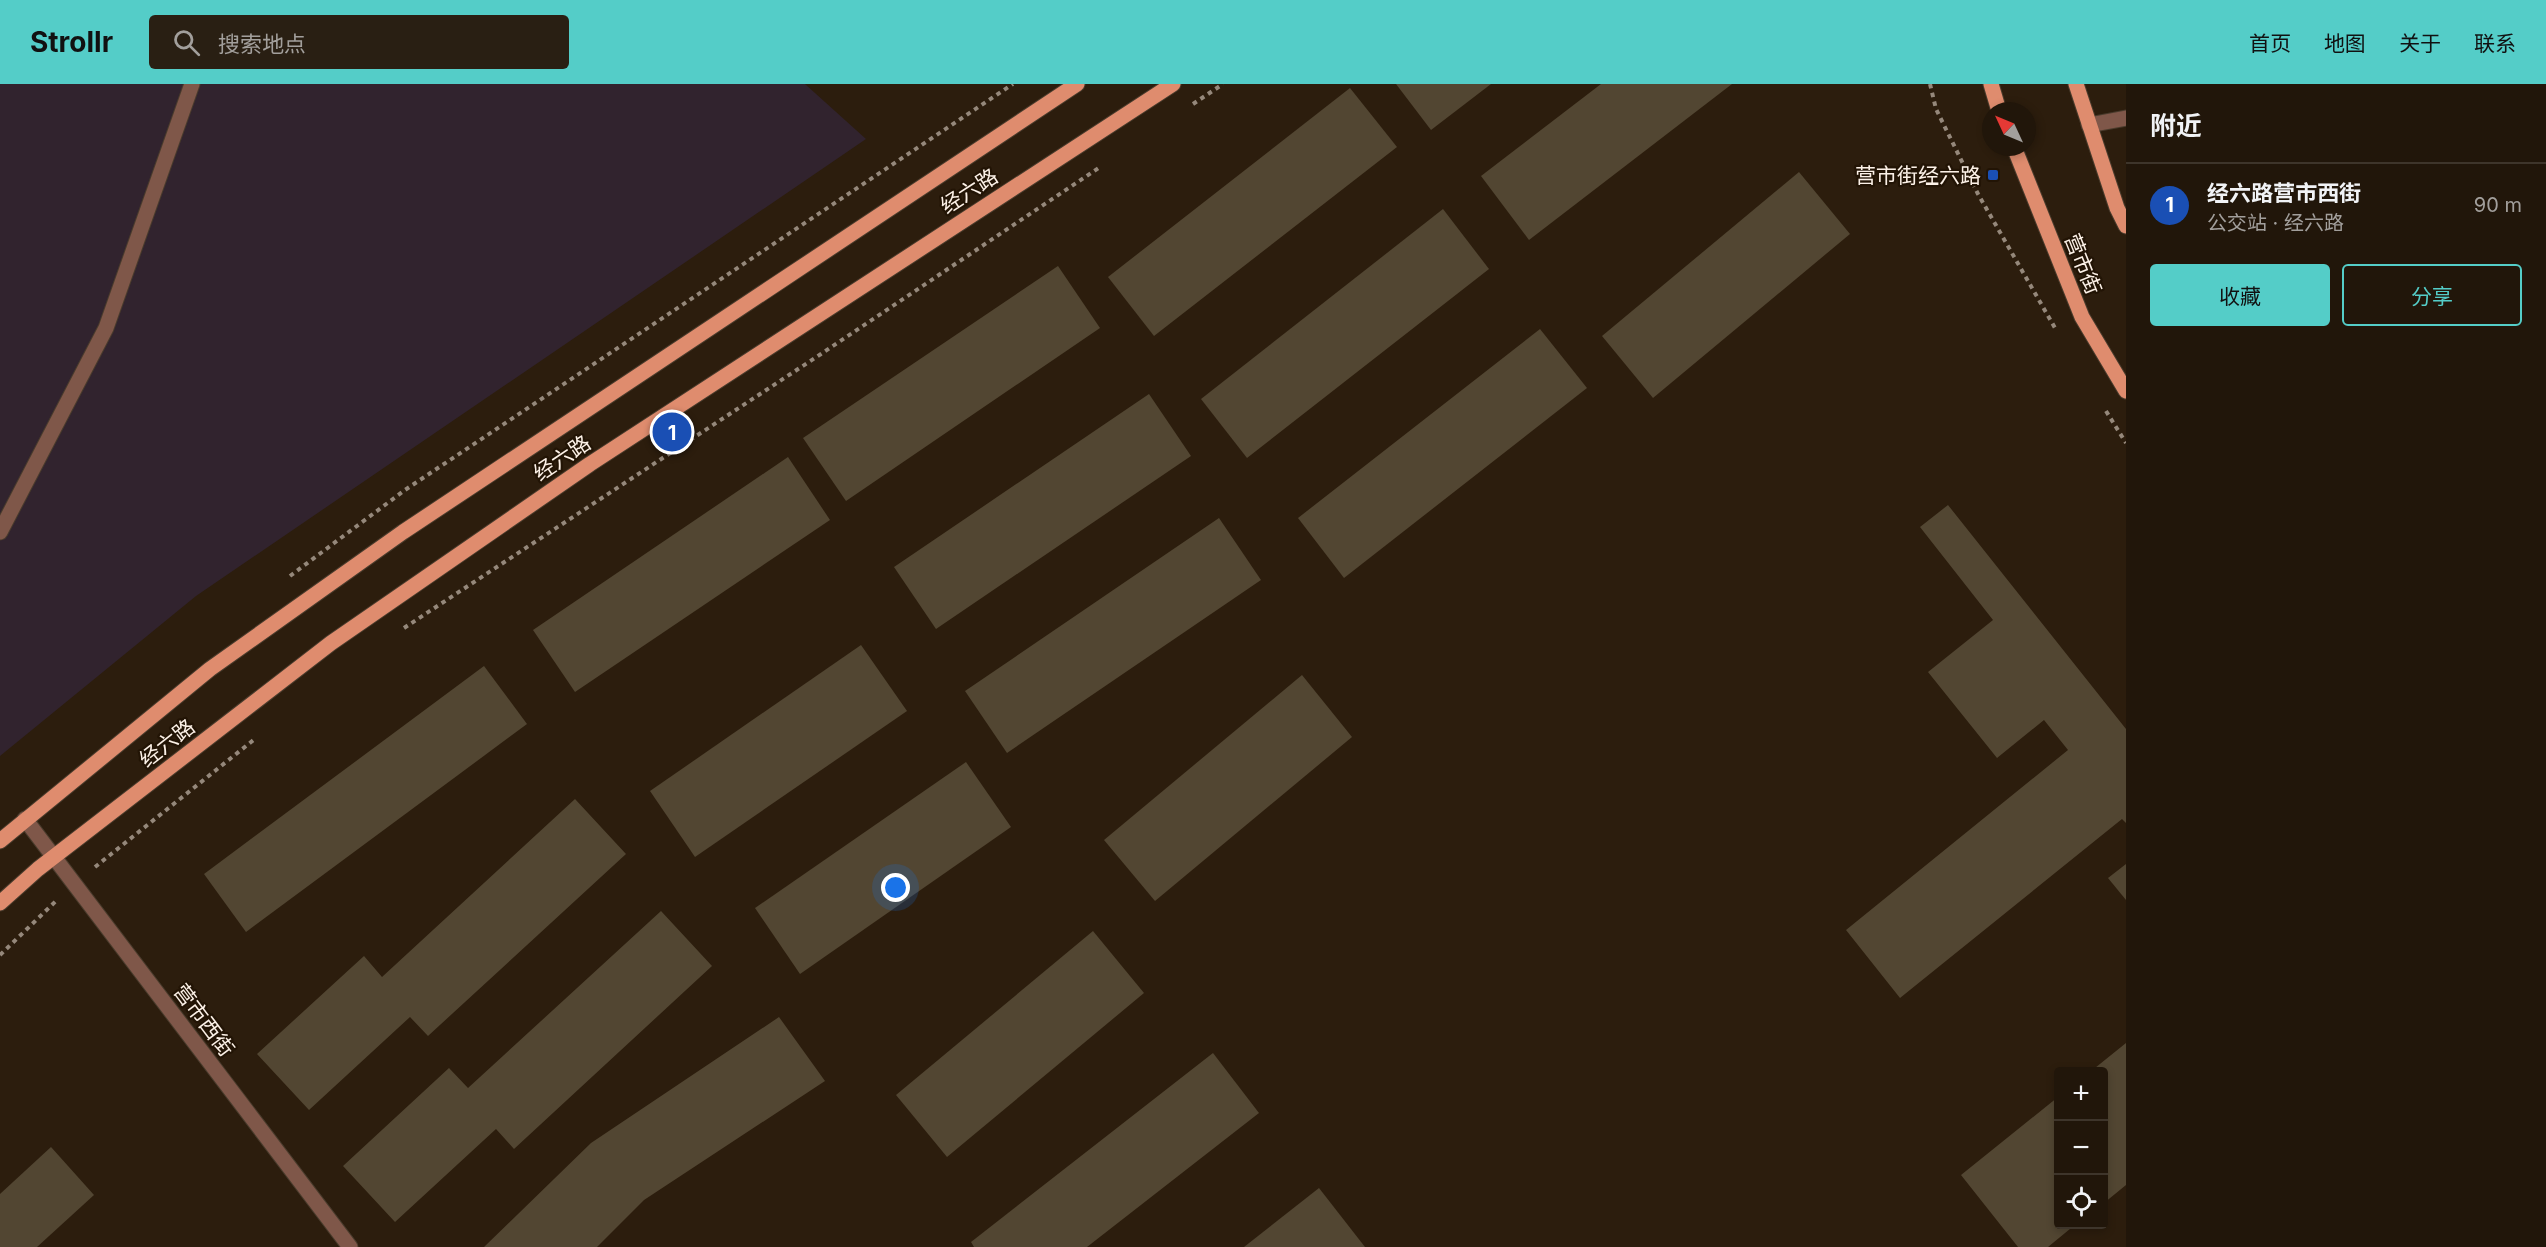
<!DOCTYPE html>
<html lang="zh">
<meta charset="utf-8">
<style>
:root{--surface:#21160a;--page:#291f13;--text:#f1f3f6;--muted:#a29f9c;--line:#3e352b;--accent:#54cdc8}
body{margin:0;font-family:Inter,"Noto Sans SC",sans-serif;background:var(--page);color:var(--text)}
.controls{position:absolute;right:18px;bottom:18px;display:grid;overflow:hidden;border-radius:6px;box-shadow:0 3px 9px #0003}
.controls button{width:54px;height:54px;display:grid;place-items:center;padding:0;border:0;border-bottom:2px solid var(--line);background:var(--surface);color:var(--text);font:30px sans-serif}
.compass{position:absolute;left:1982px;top:18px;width:54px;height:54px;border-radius:50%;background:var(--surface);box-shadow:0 3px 9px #0003;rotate:314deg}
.you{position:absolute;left:896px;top:804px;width:21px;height:21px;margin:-15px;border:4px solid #fff;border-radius:50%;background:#1a73e8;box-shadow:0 0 0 9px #1a73e833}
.badge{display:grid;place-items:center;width:39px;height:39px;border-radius:50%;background:var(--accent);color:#fff;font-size:20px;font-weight:700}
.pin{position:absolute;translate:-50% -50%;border:3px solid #fff;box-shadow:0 2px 6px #0006}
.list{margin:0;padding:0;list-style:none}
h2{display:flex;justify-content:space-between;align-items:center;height:78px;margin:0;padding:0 24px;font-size:26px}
h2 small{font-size:20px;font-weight:400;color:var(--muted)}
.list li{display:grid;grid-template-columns:39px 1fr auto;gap:18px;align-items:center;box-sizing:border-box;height:84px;padding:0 24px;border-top:2px solid var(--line)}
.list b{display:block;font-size:22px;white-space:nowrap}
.list p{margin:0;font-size:20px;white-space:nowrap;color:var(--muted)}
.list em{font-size:20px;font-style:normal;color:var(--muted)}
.actions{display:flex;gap:12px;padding:18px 24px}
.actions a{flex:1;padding:14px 0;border:2px solid var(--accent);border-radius:6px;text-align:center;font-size:21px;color:var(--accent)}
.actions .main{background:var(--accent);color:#111}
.icon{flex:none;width:33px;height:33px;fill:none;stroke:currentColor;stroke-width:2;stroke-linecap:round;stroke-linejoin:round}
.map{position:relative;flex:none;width:2126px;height:1163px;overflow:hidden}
header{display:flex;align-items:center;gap:36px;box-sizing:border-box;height:84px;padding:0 30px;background:var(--accent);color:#111}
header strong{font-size:28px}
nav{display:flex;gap:33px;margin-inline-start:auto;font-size:21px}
.search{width:420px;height:54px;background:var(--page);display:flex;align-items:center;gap:15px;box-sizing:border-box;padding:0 21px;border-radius:6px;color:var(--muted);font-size:22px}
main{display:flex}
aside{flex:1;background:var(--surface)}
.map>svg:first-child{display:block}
.industrial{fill:#31232e}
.building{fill:#524632}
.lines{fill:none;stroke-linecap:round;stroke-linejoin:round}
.minor-casing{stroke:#493b2c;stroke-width:17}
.major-casing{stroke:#493b2c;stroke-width:17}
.path{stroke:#95887b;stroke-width:4;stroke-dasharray:4.5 4.5;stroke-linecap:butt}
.minor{stroke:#7f5749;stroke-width:15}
.major{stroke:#df8c6e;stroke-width:15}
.transit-dot{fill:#1a4fb4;stroke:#221405;stroke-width:2}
.labels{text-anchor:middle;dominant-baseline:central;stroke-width:4.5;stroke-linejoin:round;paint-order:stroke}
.poi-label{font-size:21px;fill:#fcf1e7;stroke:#221405;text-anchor:end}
.street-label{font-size:21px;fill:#fcf1e7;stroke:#221405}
</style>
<header>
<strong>Strollr</strong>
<div class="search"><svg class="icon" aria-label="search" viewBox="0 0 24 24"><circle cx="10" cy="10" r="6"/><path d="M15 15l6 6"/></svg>搜索地点</div>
<nav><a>首页</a><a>地图</a><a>关于</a><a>联系</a></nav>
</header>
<main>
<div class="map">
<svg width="2126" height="1163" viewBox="0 0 2126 1163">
<rect width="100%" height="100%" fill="#2c1d0d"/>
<polygon class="industrial" points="0,0 805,0 866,55 196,512 0,672"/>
<g class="building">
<polygon points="1396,0 1491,0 1431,46"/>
<polygon points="1601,0 1732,0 1529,156 1481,92"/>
<polygon points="1350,4 1397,63 1154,252 1108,193"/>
<polygon points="1799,88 1850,150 1653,314 1602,252"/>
<polygon points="1443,125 1489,185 1247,374 1201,315"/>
<polygon points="1058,182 1100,244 846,417 803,354"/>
<polygon points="1540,245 1587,304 1344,494 1298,434"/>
<polygon points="1149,310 1191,372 936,545 894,483"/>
<polygon points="788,373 830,436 575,608 533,546"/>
<polygon points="1948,421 2126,645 2126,739 2122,735 1900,914 1846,846 2068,666 2044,636 1997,674 1928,588 1993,536 1920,443"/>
<polygon points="1219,434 1261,496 1007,669 965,607"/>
<polygon points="861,561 907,627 695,773 650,707"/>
<polygon points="484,582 527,640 246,848 204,790"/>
<polygon points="1302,591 1352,653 1155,817 1104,756"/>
<polygon points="966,678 1011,743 800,890 755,824"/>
<polygon points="575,715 626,770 428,952 410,933 309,1026 257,970 364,872 382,893"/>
<polygon points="2126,780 2126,816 2108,794"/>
<polygon points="661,827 712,882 514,1065 496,1045 395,1138 343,1082 449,984 468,1004"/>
<polygon points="1093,847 1144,909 947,1073 896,1011"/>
<polygon points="779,933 825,997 644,1116 597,1163 484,1163 591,1059"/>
<polygon points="2126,959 2126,1101 2104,1119 2104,988 2090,988"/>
<polygon points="1213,969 1259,1029 1087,1163 974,1163 971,1158"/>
<polygon points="2058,1013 2058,1140 2076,1140 2048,1163 2018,1163 1961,1091"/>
<polygon points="51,1063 94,1111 37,1163 0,1163 0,1110"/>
<polygon points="1319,1104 1365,1163 1244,1163"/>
</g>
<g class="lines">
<g class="minor-casing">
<g id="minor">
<polyline points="2089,41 2126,34"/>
<polyline points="0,448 106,244 192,0"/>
<polyline points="25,735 350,1163"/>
</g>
</g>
<g class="major-casing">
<g id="major">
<polyline points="1991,0 1999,27"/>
<polyline points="2076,0 2117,124 2126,142"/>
<polyline points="2014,63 2082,233 2126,307"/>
<polyline points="0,757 210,585 403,448 1077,0"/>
<polyline points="0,819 38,785 331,559 590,380 1173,0"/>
</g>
</g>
<g class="path">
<polyline points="1930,0 1936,25 1978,110 2055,244"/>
<polyline points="1193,20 1223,0"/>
<polyline points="2106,327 2126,359"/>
<polyline points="290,492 405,406 1013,0"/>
<polyline points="404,544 821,270 1100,83"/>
<polyline points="95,783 256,654"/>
<polyline points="0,871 56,817"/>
</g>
<use href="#minor" class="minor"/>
<use href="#major" class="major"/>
</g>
<rect class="transit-dot" x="1987" y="85" width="12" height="12" rx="3"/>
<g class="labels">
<g class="poi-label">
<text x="1981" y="91">营市街经六路</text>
</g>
<g class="street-label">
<text transform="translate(969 107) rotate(-33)">经六路</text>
<text transform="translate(2083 180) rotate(68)">营市街</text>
<text transform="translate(562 374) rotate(-34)">经六路</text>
<text transform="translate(167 659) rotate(-38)">经六路</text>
<text transform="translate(204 936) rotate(53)">营市西街</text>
</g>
</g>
</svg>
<div class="controls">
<button>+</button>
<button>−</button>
<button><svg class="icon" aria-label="locate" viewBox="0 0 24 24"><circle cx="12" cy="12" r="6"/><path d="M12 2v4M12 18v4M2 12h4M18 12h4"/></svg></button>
</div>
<svg class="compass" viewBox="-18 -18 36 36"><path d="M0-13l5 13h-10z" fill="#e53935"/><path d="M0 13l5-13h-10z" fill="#a29f9c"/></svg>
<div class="you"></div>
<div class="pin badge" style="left:672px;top:348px;background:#1a4fb4">1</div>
</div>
<aside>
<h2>附近<small></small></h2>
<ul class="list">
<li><span class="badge" style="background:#1a4fb4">1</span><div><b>经六路营市西街</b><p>公交站 · 经六路</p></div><em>90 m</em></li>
</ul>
<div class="actions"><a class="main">收藏</a><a>分享</a></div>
</aside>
</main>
